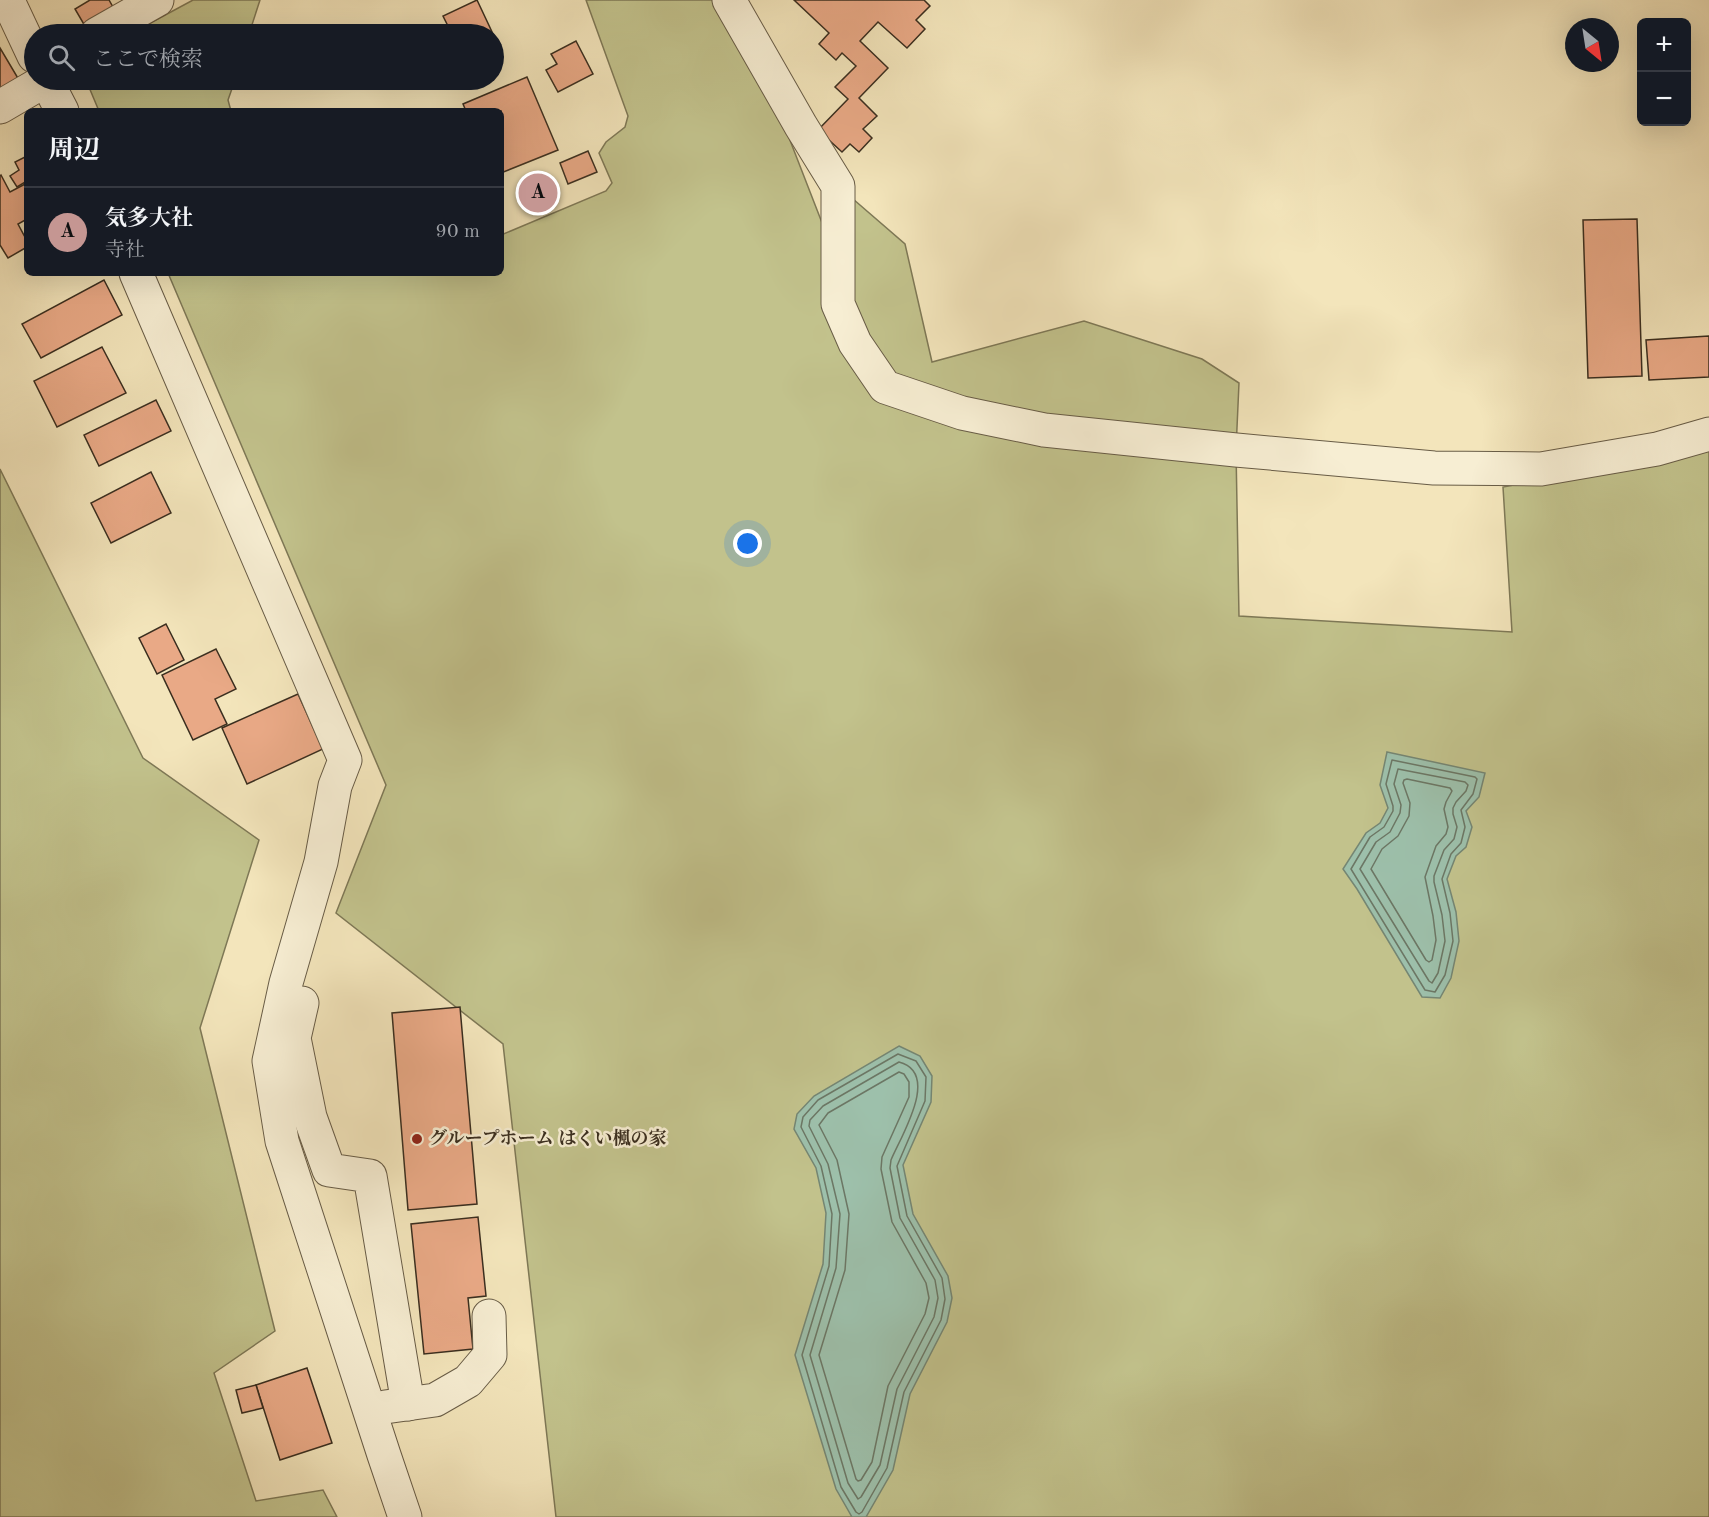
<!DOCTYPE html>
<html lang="ja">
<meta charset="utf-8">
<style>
:root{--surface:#171b24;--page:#20242c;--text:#f1f3f6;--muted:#9ea1a6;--line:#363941;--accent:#c59692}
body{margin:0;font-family:"Old Standard TT","Noto Serif JP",serif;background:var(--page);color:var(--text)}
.controls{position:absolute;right:18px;top:18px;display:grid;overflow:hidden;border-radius:9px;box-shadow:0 6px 24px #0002}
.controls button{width:54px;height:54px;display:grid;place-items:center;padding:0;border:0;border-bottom:2px solid var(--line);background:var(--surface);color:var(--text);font:30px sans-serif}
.compass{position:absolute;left:1565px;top:18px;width:54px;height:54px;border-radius:50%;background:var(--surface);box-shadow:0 6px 24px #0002;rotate:150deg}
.you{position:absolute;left:748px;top:544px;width:21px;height:21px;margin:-15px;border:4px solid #fff;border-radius:50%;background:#1a73e8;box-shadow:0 0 0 9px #1a73e833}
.badge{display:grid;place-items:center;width:39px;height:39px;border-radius:50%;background:var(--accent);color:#111;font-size:20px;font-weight:700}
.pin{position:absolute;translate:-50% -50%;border:3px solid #fff;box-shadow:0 2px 6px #0006}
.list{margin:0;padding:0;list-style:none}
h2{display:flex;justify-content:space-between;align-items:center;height:78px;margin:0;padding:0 24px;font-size:26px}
h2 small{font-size:20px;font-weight:400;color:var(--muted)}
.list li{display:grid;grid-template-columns:39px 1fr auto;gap:18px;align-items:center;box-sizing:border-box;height:90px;padding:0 24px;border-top:2px solid var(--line)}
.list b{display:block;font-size:22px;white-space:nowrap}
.list p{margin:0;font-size:20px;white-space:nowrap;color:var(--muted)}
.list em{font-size:20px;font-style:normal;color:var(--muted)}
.icon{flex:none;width:33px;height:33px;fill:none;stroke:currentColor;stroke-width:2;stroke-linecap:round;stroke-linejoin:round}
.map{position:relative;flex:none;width:1709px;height:1517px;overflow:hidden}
.search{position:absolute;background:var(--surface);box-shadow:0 6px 24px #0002;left:24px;top:24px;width:480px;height:66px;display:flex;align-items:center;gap:15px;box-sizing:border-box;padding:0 21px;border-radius:33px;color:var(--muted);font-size:22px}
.panel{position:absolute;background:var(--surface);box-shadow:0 6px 24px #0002;left:24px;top:108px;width:480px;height:168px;border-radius:9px}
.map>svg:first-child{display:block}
.green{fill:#c2c28c;stroke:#7e7856;stroke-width:1.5}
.water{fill:#9dc0ab;stroke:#758673;stroke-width:1.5}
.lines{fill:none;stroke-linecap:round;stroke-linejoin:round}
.shore{stroke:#6c7765;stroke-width:1.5}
.building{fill:#e9a986;stroke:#3a2e1f;stroke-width:1.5}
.minor-casing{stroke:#685c46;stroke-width:35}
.minor{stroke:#f7eed3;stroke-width:33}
.poi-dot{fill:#8f2418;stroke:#f7eed3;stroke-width:2}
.labels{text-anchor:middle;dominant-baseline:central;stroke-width:5;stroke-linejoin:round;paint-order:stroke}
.poi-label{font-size:18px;font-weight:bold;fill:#3a2e1f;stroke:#f7eed3;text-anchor:start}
</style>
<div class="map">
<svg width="1709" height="1517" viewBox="0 0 1709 1517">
<rect width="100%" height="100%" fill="#f3e5bb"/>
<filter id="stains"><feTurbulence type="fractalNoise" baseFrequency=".00333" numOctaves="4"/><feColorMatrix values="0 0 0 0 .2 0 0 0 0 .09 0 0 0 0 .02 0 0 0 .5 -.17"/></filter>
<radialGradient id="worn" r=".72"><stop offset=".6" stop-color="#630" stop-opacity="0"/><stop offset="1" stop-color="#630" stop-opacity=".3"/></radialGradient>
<g class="green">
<polygon points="193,0 260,0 249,34 130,34"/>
<polygon points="586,0 712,0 756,74 786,130 826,233 838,186 905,244 932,362 1084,321 1202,359 1239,383 1236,450 1239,616 1512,632 1503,487 1709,448 1709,1517 556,1517 503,1044 336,913 386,785 168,273 501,273 501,235 606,191 612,183 599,153 606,142 625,127 628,116"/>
<polygon points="86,80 235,80 228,100 231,111 99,111"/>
<polygon points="0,469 143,758 259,840 200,1028 275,1331 214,1373 256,1501 323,1490 337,1517 0,1517"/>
</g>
<g class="water">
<polygon points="1387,752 1485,773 1479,797 1466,811 1472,827 1466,847 1456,856 1447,879 1456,912 1459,941 1451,978 1440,998 1422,997 1357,889 1343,869 1366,833 1380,823 1388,808 1380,785"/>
<polygon points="899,1046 920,1056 932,1076 931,1102 903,1165 913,1214 948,1276 952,1298 947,1322 910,1394 893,1470 866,1517 852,1517 836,1489 795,1355 823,1264 826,1213 816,1168 794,1129 797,1114 814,1096"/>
</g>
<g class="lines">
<g class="shore">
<polygon points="1392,760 1475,777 1477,779 1473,794 1461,810 1465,827 1461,843 1451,854 1442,879 1450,913 1453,941 1445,975 1435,992 1425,990 1351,869 1370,837 1384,827 1393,811 1393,806 1386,784"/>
<polygon points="1398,769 1465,782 1468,785 1466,791 1456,802 1453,808 1453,814 1457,827 1454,839 1444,850 1434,876 1434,882 1442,915 1445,941 1438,973 1432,983 1429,981 1360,869 1376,842 1390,832 1400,813 1401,805 1394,784"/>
<polygon points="1407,779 1450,788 1452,791 1446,802 1444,809 1448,827 1446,834 1436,846 1425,877 1433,916 1436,940 1432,960 1429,962 1426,960 1371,869 1382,849 1398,836 1409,816 1410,803 1403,783 1404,780"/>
<polygon points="898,1054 916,1061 926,1077 925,1101 897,1166 907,1216 942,1278 945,1299 941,1320 904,1392 887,1468 862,1512 859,1514 856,1512 841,1487 802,1355 829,1266 832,1214 821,1166 801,1127 803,1117 818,1100"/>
<path d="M899 1062C941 1073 901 1136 891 1160L890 1168 900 1218 935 1280 938 1298 934 1317 897 1389 880 1465 861 1497 858 1499 848 1483 810 1355 836 1268 840 1214 828 1164 809 1126 810 1120 823 1106Z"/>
<polygon points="899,1072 904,1074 909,1082 909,1097 882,1157 881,1169 892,1222 926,1283 929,1298 925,1314 888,1386 872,1462 861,1480 858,1481 856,1479 819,1355 845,1270 849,1214 837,1160 819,1125 828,1113"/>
</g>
</g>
<g class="building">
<polygon points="90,0 109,0 118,16 89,33 75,9"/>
<polygon points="477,0 493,34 452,34 443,16"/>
<polygon points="794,0 924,0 930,6 916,20 925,29 907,48 878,22 860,41 888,68 859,98 877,116 863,129 872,138 859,152 850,144 842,152 818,130 848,99 835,87 856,66 842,53 836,60 819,44 829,33"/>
<polygon points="576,41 593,74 558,92 546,70 557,64 551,54"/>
<polygon points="0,48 22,85 0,98"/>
<polygon points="527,77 558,150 501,173 501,111 466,111 463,104"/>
<polygon points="588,151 597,172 568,184 560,163"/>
<polygon points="27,156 27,181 17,187 10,176 19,170 15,162"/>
<polygon points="1,175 10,192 27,183 27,219 18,224 27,241 27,247 8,258 0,245 0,176"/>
<polygon points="1637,219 1642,376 1588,378 1583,220"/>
<polygon points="104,280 122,315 41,358 22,324"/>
<polygon points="1709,336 1709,377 1649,380 1646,340"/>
<polygon points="102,347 126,393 57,427 34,381"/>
<polygon points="156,400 171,431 99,466 84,435"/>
<polygon points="151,472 171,513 111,543 91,503"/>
<polygon points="166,624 184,660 157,674 139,638"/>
<polygon points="216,649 236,689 215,699 227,724 193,740 162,675"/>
<polygon points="298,694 323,749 247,784 222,728"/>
<polygon points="460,1007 477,1204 408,1210 392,1013"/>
<polygon points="478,1217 486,1296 468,1298 473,1349 424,1354 411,1224"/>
<polygon points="307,1368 332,1443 280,1460 256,1385"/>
<polygon points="256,1385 263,1408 242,1413 236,1390"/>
</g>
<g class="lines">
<g class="minor-casing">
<g id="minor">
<polyline points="9,0 10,5 34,56"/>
<polyline points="729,0 801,126 838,186 838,304 855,343 885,387 962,413 1044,430 1236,450 1434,468 1541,469 1657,449 1709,434"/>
<polyline points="97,34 157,0"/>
<polyline points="46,80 62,111"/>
<polyline points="0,107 46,80"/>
<polyline points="136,273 345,760 335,786 321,862 286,983 269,1061 282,1141 384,1455 405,1517"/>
<polyline points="302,1003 294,1038 310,1117 329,1170 370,1176 408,1404"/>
<polyline points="385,1407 435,1400 468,1381 490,1355 489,1316"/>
</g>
</g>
<use href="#minor" class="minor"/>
</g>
<circle class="poi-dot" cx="417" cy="1139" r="6"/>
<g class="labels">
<g class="poi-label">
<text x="429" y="1139">グループホーム はくい楓の家</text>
</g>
</g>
<rect width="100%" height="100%" filter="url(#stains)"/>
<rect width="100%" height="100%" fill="url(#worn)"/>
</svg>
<div class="controls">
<button>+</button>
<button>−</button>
</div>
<svg class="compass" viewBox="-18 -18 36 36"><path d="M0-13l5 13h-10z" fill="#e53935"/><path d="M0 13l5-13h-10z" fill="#9ea1a6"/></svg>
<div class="you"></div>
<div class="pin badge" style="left:538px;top:193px">A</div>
<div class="search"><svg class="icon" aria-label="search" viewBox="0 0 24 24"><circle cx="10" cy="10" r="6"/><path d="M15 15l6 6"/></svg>ここで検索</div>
<section class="panel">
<h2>周辺<small></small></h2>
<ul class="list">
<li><span class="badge">A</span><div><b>気多大社</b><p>寺社</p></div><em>90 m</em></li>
</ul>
</section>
</div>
